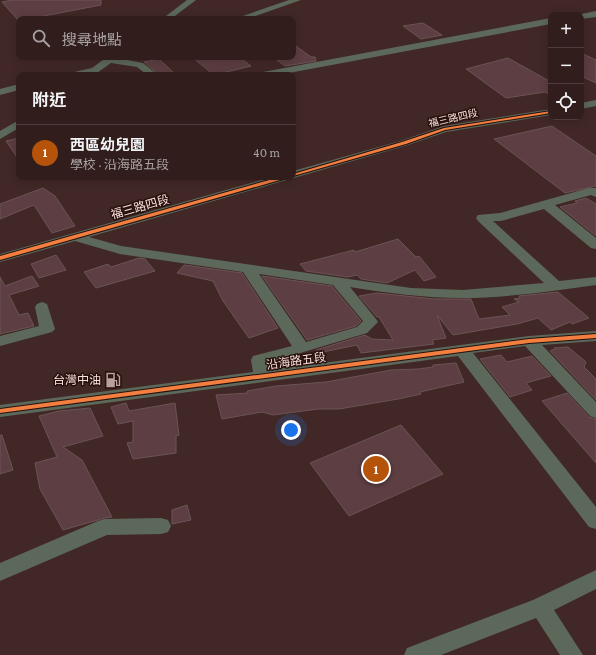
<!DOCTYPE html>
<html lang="zh-TW">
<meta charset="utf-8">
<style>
:root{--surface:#311e1c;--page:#3d2b29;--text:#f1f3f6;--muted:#a8a2a3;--line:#4c3c3b;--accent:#b45309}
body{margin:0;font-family:"Crimson Pro","Noto Sans TC",serif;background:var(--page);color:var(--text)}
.controls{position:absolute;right:12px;top:12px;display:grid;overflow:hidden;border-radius:8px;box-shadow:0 2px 10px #0003}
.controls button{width:36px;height:36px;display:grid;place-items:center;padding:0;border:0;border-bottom:1px solid var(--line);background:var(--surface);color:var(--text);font:20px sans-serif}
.you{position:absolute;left:291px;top:430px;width:14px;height:14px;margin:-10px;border:3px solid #fff;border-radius:50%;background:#1a73e8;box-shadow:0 0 0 6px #1a73e833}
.badge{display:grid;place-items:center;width:26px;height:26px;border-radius:50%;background:var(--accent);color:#fff;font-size:13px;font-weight:700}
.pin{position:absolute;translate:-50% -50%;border:2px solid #fff;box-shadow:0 1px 4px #0006}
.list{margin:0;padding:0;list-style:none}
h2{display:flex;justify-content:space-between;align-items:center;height:52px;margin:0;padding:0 16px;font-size:17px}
h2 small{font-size:13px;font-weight:400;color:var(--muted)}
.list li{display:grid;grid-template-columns:26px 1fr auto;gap:12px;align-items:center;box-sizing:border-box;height:56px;padding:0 16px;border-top:1px solid var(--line)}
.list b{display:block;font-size:15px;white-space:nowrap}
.list p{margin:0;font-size:13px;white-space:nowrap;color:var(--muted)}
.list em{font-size:13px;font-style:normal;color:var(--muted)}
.icon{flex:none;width:22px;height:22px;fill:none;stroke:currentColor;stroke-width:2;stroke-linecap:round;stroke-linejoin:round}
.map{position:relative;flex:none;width:596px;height:655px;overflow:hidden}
.search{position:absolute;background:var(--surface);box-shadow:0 2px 10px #0003;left:16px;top:16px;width:280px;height:44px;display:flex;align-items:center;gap:10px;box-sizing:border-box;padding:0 14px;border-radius:8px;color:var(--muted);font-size:15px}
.panel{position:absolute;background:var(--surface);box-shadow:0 2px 10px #0003;left:16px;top:72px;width:280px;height:108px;border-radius:8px}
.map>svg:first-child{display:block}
.building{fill:#5d3e42;stroke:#6a5455}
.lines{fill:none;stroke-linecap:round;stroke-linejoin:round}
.minor{fill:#5c695a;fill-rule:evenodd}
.cycleway-casing{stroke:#25110e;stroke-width:2}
.cycleway{fill:#f27e40;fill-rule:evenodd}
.labels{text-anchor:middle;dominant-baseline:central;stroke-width:3;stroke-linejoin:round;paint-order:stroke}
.far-street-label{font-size:10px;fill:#fddfdb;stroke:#25110e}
.street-label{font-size:12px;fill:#fddfdb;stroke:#25110e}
.poi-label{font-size:12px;fill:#fddfdb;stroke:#25110e;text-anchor:end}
</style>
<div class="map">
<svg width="596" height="655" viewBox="0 0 596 655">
<rect width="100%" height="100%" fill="#412826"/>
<g class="building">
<polygon points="12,0 101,0 101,5 28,19 19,19 19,21 2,2"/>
<polygon points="423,23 442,35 421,39 403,26"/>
<polygon points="293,44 311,57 315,57 316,61 285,66 273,57 293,57"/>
<polygon points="581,53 596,60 596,83 581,76"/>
<polygon points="192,57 239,57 251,66 214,75"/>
<polygon points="508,58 551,82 551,95 545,92 506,98 466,69"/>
<polygon points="159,59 176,75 159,75 144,62"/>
<polygon points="552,126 596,156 596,186 565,193 494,139"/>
<polygon points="19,138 19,160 6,141"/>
<polygon points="43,188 55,196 75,226 52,233 34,205 0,219 0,204"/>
<polygon points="586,198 596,204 596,236 560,207 577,203 575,201"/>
<polygon points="398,239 416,257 419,256 436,277 424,281 415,270 387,283 361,279 357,275 348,277 306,271 300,264 354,250 355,252"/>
<polygon points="56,255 66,270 39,278 31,264"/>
<polygon points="139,258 145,259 155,271 96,288 84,272 108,264 111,267"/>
<polygon points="184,265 242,273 278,328 249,338 223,301 213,281 177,273"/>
<polygon points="32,276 39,286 9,295 19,315 28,313 34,326 0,334 0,277 5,286"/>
<polygon points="262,276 332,286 361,321 356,326 307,340"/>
<polygon points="558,292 589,318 572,324 570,322 551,330 538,318 517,324 453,335 437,315 446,338 432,340 434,344 361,353 357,345 318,353 316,350 365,335 372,339 393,340 379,317 377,317 359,296 377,293 434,299 471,299 479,319 510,315 502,307 519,302 514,299 520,298 519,296"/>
<polygon points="568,347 586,362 584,367 596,379 596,400 550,351 555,349 554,348"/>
<polygon points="501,355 507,362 532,356 551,376 526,383 532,390 510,397 480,359"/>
<polygon points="456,363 464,382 420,392 421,394 398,399 339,409 318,409 273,415 262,412 222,419 216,395 248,393 247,391 276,386 326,382 391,370 418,369 433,367 433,365"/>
<polygon points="567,393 589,417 596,419 596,463 542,401"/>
<polygon points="126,403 129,411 175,403 179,435 176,436 176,453 133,459 127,443 133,442 133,421 118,424 111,407"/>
<polygon points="90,408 103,436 63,447 82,460 112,517 105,518 63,530 40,489 35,463 57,457 39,416 59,411"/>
<polygon points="401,425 443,474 349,516 310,463"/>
<polygon points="0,435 2,435 13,470 0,474"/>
<polygon points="187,505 191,520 172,524 172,510"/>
</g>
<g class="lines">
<g class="minor">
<polygon points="187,0 196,0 171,19 162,19"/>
<polygon points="289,0 301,0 247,19 234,19"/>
<polygon points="596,11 596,17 581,19 581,15 577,15"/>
<polygon points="551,18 551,24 278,75 258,75 263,72"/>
<polygon points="107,57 118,57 117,58 143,63 158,75 147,75 137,67 111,63 94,75 68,75 70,73 92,68"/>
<polygon points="19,84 19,90 0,95 0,89"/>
<polygon points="596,100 596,106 581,109 581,103"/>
<path d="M551 109V115L446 132 408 145 89 237 121 246 411 288 463 290 544 283 478 221 476 218 478 215 500 213 589 188H596V197L591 195 555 205 596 238V249L591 248 544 209 501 221H493L559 281 596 277V285C552 291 507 298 462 298 424 298 387 293 350 287L376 319 378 322 367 333 267 363 269 370 529 336 596 331V341L542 345 596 402V418L590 416 525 346 473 353 596 507V529L589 527 458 356 0 417V405L253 372 251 360 253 356 292 346 243 272 120 254 75 241 0 262V254L272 177H293V171L400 141 444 126ZM259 274 333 285 363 321 357 327 306 342Z"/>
<polygon points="19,120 19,128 0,139 0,131"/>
<polygon points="42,302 47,304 55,329 52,332 0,346 0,336 39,326 35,307 37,304"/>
<polygon points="161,518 168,520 171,526 168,532 161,534 107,535 0,581 0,563 98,521 105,519"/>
<polygon points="596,570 596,589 554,610 583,655 560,655 536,618 441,655 404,655 407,648 533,600"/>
</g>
<g class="cycleway-casing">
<g id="cycleway">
<polygon points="551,111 551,113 445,130 406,144 293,176 293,174 402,142 444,128"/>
<polygon points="280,177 287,177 287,178 0,260 0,256"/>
<polygon points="596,334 596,338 529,343 0,413 0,409 529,339"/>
</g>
</g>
<use href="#cycleway" class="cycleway"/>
</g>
<defs>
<g id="fuel-bare" transform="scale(1.2)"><path d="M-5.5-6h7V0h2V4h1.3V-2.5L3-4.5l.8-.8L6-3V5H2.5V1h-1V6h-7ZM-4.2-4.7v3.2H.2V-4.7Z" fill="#bb9f9c" stroke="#25110e" stroke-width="2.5" paint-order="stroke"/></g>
</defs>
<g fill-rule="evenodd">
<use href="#fuel-bare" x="113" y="380"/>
</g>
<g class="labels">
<g class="far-street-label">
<text transform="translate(453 118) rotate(-13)">福三路四段</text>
</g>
<g class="street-label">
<text transform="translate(140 207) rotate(-16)">福三路四段</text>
<text transform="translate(296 361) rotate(-8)">沿海路五段</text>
</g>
<g class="poi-label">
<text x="101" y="380">台灣中油</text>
</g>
</g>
</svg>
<div class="controls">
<button>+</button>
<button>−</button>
<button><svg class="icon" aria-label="locate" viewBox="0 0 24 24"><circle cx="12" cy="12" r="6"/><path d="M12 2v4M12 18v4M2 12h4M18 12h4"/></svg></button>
</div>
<div class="you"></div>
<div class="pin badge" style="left:376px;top:469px">1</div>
<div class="search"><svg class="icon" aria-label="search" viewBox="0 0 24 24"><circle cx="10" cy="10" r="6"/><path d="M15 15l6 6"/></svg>搜尋地點</div>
<section class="panel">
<h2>附近<small></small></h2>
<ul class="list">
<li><span class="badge">1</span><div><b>西區幼兒園</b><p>學校 · 沿海路五段</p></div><em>40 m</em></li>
</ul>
</section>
</div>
